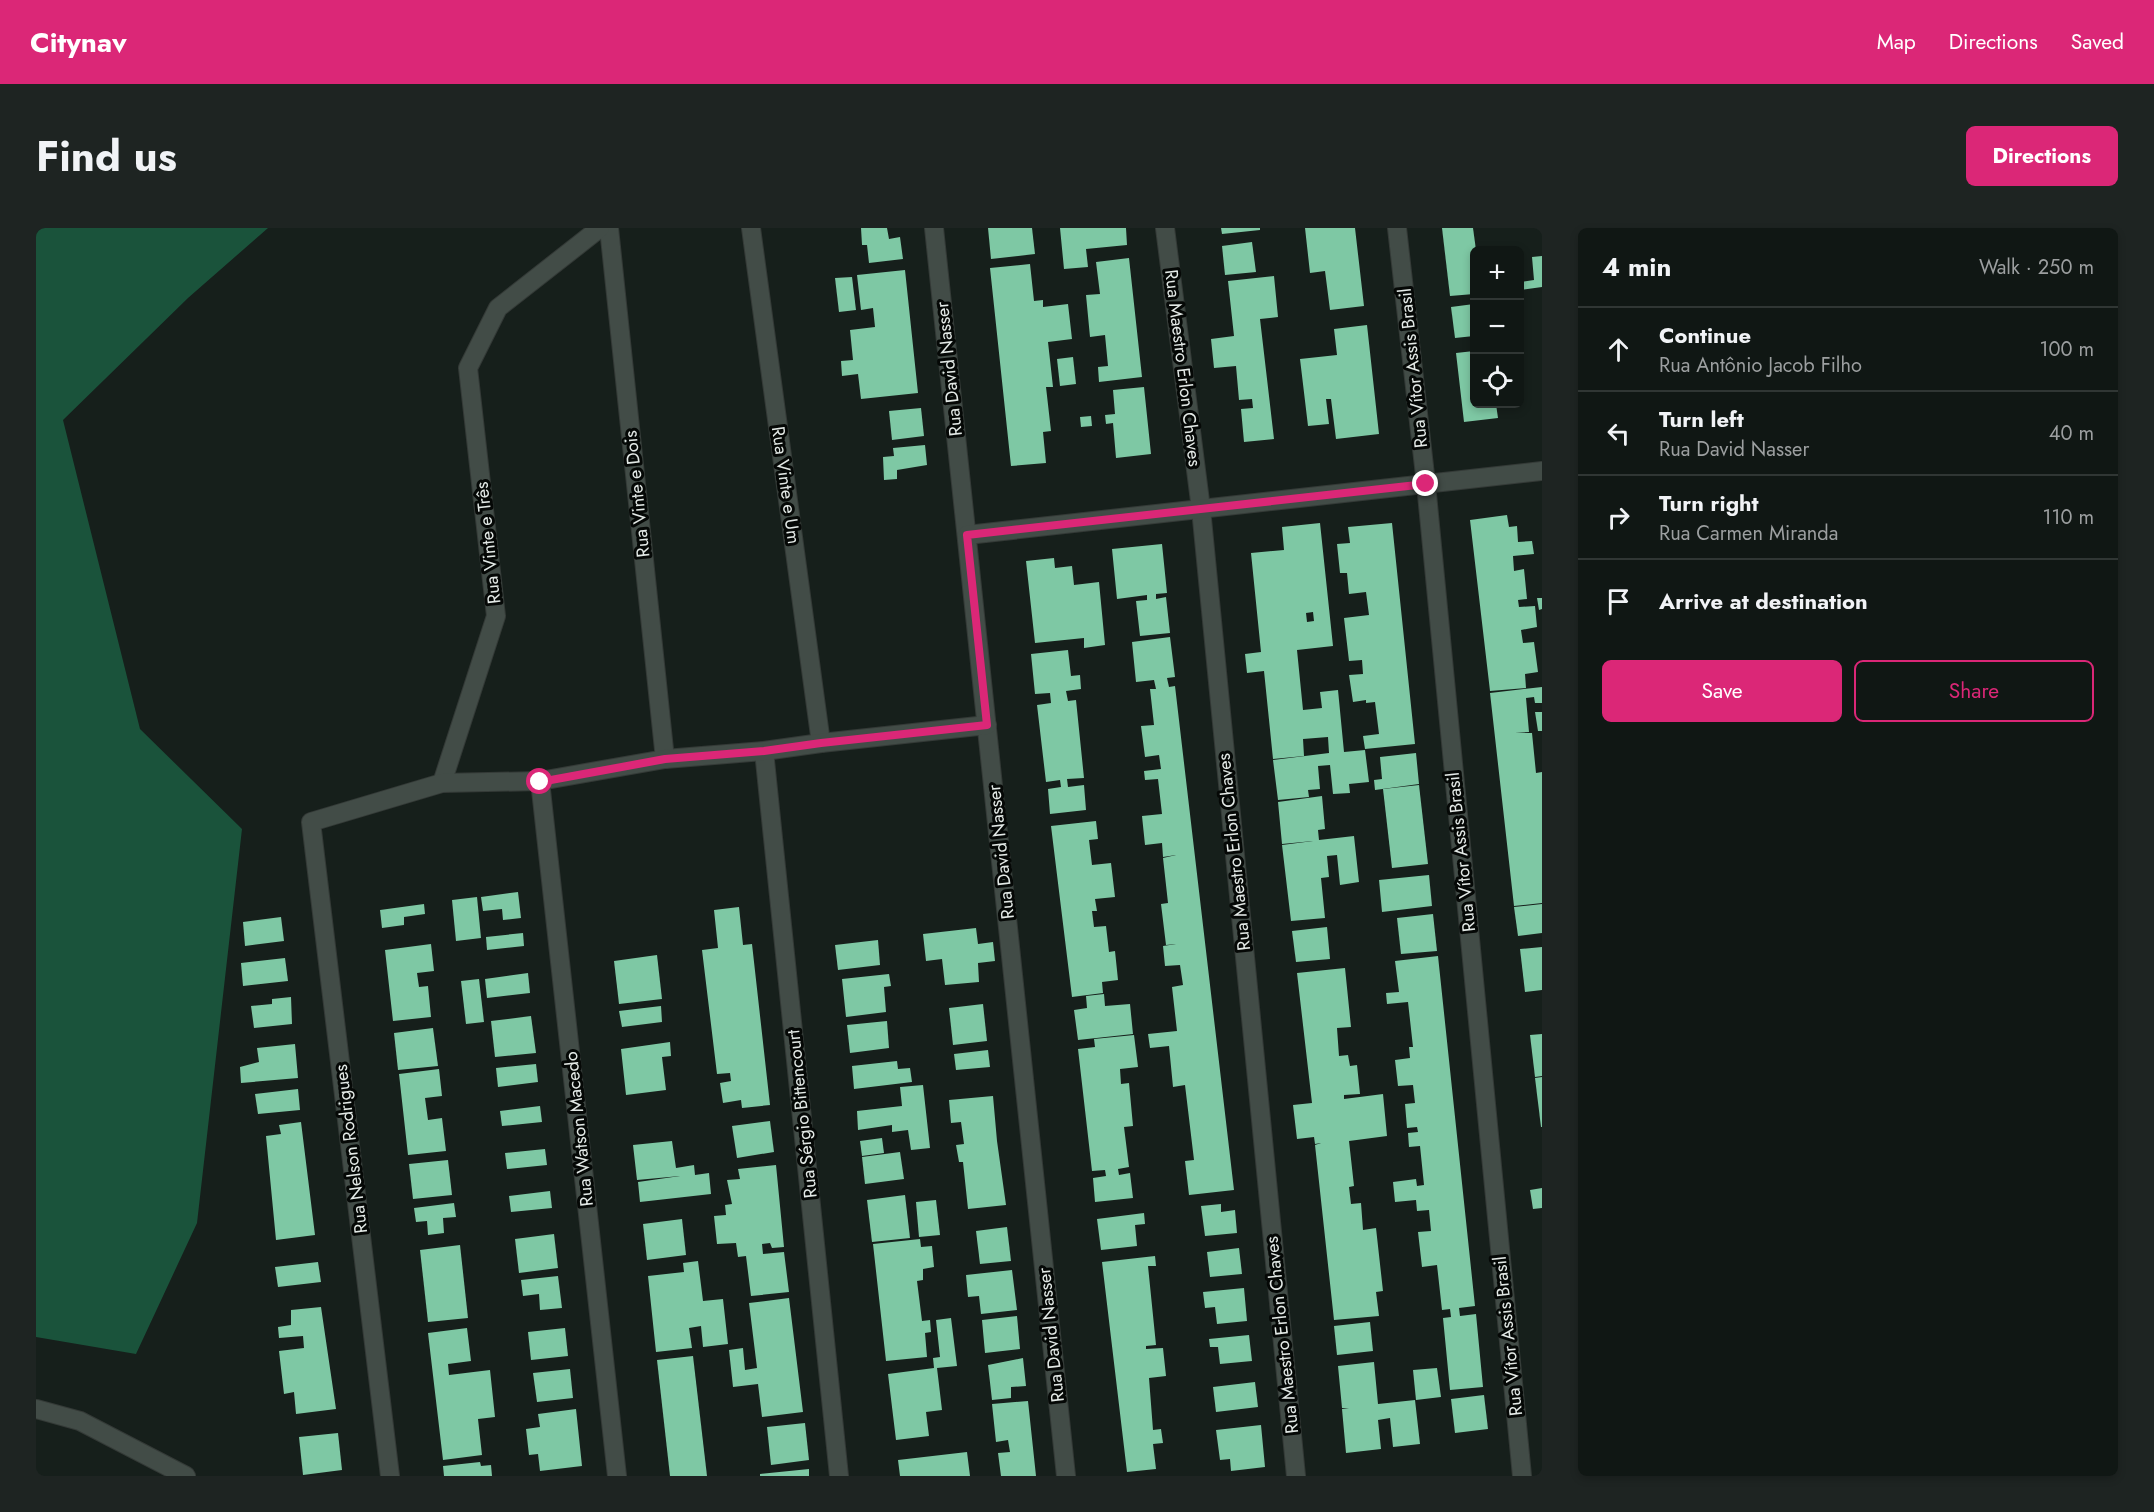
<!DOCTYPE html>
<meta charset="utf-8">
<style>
:root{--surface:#101714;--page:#1e2422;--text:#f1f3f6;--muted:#9c9fa0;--line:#303634;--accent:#db2777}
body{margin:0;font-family:Jost,sans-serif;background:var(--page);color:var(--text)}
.controls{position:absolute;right:18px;top:18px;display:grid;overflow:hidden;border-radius:9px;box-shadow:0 3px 9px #0003}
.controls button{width:54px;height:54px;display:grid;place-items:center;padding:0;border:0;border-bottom:2px solid var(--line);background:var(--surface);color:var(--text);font:30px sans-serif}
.stop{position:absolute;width:18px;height:18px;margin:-14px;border:4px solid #db2777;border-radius:50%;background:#fff}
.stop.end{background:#db2777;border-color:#fff;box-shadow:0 2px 6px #0008}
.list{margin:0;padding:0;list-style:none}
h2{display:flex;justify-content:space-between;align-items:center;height:78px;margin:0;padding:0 24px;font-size:26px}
h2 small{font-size:20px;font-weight:400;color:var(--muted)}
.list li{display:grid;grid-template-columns:39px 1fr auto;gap:18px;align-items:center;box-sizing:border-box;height:84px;padding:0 24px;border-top:2px solid var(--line)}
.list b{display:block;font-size:22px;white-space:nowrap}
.list p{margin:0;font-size:20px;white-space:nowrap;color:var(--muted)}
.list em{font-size:20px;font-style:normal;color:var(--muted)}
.actions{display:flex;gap:12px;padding:18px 24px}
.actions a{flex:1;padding:14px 0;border:2px solid var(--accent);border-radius:9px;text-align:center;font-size:21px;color:var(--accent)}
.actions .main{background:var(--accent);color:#fff}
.icon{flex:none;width:33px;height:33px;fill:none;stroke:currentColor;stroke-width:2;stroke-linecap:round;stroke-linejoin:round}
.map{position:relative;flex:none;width:1506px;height:1248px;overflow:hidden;border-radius:9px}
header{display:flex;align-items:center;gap:36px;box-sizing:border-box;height:84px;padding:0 30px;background:var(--accent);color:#fff}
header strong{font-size:28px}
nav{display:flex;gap:33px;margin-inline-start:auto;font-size:21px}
.intro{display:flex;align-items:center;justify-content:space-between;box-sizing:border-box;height:144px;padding:0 36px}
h1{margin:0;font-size:42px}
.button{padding:15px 27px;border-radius:9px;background:var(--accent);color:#fff;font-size:21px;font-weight:700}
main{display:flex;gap:36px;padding:0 36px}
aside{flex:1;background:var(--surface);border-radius:9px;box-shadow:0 3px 9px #0003}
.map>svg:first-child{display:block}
.forest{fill:#1a533b}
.building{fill:#7ec8a4;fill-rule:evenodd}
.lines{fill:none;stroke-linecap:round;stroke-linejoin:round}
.minor-casing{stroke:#343a37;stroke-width:20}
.minor{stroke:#424c47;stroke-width:18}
.route{stroke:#db2777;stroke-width:8}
.labels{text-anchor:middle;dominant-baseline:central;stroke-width:6;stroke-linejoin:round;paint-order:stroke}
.street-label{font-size:18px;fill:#e3e9e6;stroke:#050806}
</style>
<header>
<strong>Citynav</strong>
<nav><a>Map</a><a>Directions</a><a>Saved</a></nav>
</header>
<div class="intro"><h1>Find us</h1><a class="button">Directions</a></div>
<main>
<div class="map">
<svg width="1506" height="1248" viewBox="0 0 1506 1248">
<rect width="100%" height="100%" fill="#161f1b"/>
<polygon class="forest" points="0,0 232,0 152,70 27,192 104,501 206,601 161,995 100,1126 0,1109"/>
<g class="building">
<polygon points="825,0 851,0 853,11 864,9 867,31 833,35 831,17 826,17"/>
<polygon points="952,0 996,0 999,26 955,31"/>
<polygon points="1024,0 1090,0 1091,17 1050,21 1052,39 1028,41"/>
<polygon points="1185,0 1224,0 1224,2 1186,6"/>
<polygon points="1269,0 1319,0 1328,78 1294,82 1289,43 1274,45"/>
<polygon points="1406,0 1437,0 1440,22 1438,66 1414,68"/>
<polygon points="1216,14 1220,44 1189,47 1186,18"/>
<polygon points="1506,28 1506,59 1484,62 1484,54 1498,52 1496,29"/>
<polygon points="1093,30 1106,149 1063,154 1062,139 1072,138 1069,107 1054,109 1050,67 1064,66 1060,34"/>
<polygon points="994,36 998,73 1007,72 1007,79 1032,76 1036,111 1012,114 1017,159 1010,159 1015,203 1007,204 1010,235 975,238 954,40"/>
<polygon points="869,42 882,165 825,171 822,146 806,148 805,133 817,132 814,102 839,99 837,80 825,82 821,47"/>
<polygon points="1238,48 1242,89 1224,91 1238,211 1208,214 1205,181 1217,180 1216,171 1203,172 1200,138 1178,140 1175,111 1198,108 1192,53"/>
<polygon points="816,49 820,82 803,84 799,50"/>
<polygon points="1438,76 1438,108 1419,110 1415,79"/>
<polygon points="1484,80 1485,80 1488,110 1484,110"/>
<polygon points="1331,97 1343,206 1300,211 1295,171 1290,171 1293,196 1272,198 1264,131 1301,127 1298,101"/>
<polygon points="1438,123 1438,176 1460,176 1462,190 1428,194 1420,125"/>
<polygon points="1037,129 1040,156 1024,158 1021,131"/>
<polygon points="1108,159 1115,226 1080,230 1077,195 1070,196 1069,187 1079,186 1077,162"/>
<polygon points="885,180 888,208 856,212 853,183"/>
<polygon points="1055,188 1056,198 1045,199 1044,189"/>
<polygon points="889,217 891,237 861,242 861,251 848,252 847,229 858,228 857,220"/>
<polygon points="1471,287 1473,299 1481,298 1482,314 1496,313 1498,326 1477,328 1478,343 1488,341 1491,371 1482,372 1483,379 1499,378 1501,399 1485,402 1487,415 1498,414 1502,444 1489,446 1490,460 1454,463 1434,292"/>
<path d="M1284 295 1297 418 1261 422 1267 482 1286 480 1284 464 1302 462 1308 524 1329 522 1333 554 1313 556 1314 565 1297 566 1294 537 1282 538 1284 561 1272 562 1273 569 1242 572 1237 532 1301 524 1293 525 1292 509 1267 511 1268 528 1237 531 1228 443 1211 445 1209 426 1225 424 1215 325 1248 322 1246 299ZM1277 384 1278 393 1271 394 1270 385Z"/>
<polygon points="1356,295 1379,516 1329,521 1327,508 1343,506 1339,474 1330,475 1330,472 1317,474 1313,447 1327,446 1326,432 1313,433 1308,390 1333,387 1330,364 1313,366 1311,345 1304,345 1301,316 1314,315 1312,299"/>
<polygon points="1126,316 1131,365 1120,366 1120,371 1130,369 1134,405 1104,408 1100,373 1111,372 1111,367 1081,371 1076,321"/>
<polygon points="1018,330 1019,340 1036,338 1038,357 1063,354 1069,417 1048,420 1048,410 999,415 990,333"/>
<polygon points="1501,370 1506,370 1506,381 1503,382"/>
<polygon points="1134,409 1139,449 1131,450 1133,459 1139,458 1198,962 1153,967 1149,933 1158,932 1149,857 1137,859 1133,818 1114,820 1112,806 1141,803 1136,759 1147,757 1144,737 1129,738 1127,718 1140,716 1130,717 1125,676 1132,675 1127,630 1140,627 1127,629 1126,615 1109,617 1106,588 1126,586 1122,551 1109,552 1108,543 1125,541 1123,527 1109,529 1105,498 1118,497 1114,461 1120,461 1118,452 1100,454 1096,414"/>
<polygon points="1032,422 1035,448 1044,447 1045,461 1030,463 1032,473 1040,472 1048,550 1031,551 1032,559 1048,557 1050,582 1014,586 1012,561 1025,559 1024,552 1010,554 1001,477 1015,475 1014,465 999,466 995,426"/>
<polygon points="1506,459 1506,475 1499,475 1498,469 1490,470 1493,504 1479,505 1496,505 1500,545 1506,544 1506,675 1478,678 1454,465"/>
<polygon points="1499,484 1506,484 1506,503 1502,503"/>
<polygon points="1380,525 1383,556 1339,562 1338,552 1346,551 1344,529"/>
<polygon points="1383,557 1392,636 1356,640 1347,561"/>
<polygon points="1286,568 1289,601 1282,602 1283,612 1318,608 1323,654 1304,657 1301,627 1291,628 1293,649 1285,650 1289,690 1255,693 1246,617 1277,613 1246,616 1242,574"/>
<polygon points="1060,593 1062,611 1053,612 1056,637 1075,635 1079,669 1059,671 1061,683 1056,683 1058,699 1070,698 1073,724 1079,723 1082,752 1066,754 1067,765 1036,769 1015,598"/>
<polygon points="1393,647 1396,678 1346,684 1343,652"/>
<polygon points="482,664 485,690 467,692 466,681 447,683 445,669"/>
<polygon points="441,669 445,710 420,713 416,672"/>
<polygon points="388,676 389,686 368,689 368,697 346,700 344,682"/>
<polygon points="1506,676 1506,705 1482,708 1478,679"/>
<polygon points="703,679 707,717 716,716 734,877 706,880 705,872 687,875 684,855 695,853 694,845 681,846 666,722 682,720 678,682"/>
<polygon points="1397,686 1401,723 1365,726 1361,690"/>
<polygon points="245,689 248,713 209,718 207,694"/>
<polygon points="1291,699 1294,731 1260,734 1256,703"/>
<polygon points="940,700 942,716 957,714 959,733 942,735 943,754 909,757 906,731 890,733 887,706"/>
<polygon points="487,705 488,718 451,722 450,709"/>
<polygon points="842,712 844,737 802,742 799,717"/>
<polygon points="395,716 398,743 381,745 383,759 392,758 395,789 357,793 349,722"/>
<polygon points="1506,719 1506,762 1489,764 1484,721"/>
<polygon points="621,727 626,771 583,776 578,733"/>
<polygon points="1402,728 1439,1078 1423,1080 1424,1088 1440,1086 1447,1159 1414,1162 1407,1090 1415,1089 1414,1081 1406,1082 1401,1037 1386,1039 1382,1004 1395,1003 1393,982 1381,983 1380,972 1359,974 1357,954 1380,951 1381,958 1388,957 1384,918 1373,919 1372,905 1382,904 1381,899 1371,900 1369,876 1379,875 1377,857 1362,858 1359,832 1374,830 1373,819 1377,819 1372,774 1351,776 1350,765 1363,764 1359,733"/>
<polygon points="249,730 252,753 207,758 205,735"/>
<polygon points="1309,740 1315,799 1301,800 1303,828 1312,827 1314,838 1321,837 1324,866 1308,867 1308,871 1347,866 1351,908 1313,913 1318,958 1313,959 1315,976 1325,975 1327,1002 1340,1000 1347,1063 1340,1064 1343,1088 1298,1092 1279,917 1285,915 1279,916 1278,909 1261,911 1257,877 1276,875 1261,745"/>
<polygon points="492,745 494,765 451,770 449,751"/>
<polygon points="853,746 855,758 848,759 850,784 810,789 806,751"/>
<polygon points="443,751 448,794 430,796 425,753"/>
<polygon points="1068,766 1069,778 1094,776 1097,806 1042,812 1038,782 1051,780 1050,768"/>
<polygon points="255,769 256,796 218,800 215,778 236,776 236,771"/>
<polygon points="947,776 951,813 917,817 913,780"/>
<polygon points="625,778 626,794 586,799 583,783"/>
<polygon points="495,788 500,825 459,829 455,793"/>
<polygon points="851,793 853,820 814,825 811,797"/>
<polygon points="397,800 402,838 362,842 358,805"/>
<polygon points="1506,806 1506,848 1499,849 1494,807"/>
<polygon points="1098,807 1102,839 1084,841 1085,856 1093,855 1097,898 1088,899 1093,939 1082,941 1083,947 1094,945 1097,970 1059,974 1057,950 1070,948 1069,942 1056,943 1042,821 1059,819 1058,811"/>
<polygon points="634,814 635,828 626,829 630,862 590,867 585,821"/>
<polygon points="259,816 262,850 205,855 204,839 223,834 221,820"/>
<polygon points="952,822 954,839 920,842 918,826"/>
<polygon points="861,833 862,841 874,840 876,854 818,861 816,838"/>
<polygon points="500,836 502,854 462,859 460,840"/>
<polygon points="403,841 406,868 389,870 392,892 406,890 410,923 372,927 363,846"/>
<polygon points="1506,849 1506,899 1505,899 1499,850"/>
<polygon points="887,857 894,920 875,922 872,902 856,904 856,897 822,902 821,883 866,878 864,859"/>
<polygon points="262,861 264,882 222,886 219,866"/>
<polygon points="957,868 961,913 970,977 932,981 927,934 923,934 920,917 928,916 925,894 915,895 913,872"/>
<polygon points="504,878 506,894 466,898 464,883"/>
<polygon points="734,893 738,924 701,930 696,898"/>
<polygon points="265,894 279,1007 240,1012 230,908 245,906 243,897"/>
<polygon points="846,910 848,925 826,928 824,913"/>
<polygon points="636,913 640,940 658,937 659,947 673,945 675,966 604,974 602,954 644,948 601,952 597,917"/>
<polygon points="509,921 511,937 471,941 469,925"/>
<polygon points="864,924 868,951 829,956 826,929"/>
<polygon points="412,932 416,967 377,971 373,936"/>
<polygon points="740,937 748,1019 736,1020 734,1015 726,1016 727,1026 748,1024 753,1064 715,1068 710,1028 702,1029 700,1015 681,1016 678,988 690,987 689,977 696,976 691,952 704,951 702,941"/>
<polygon points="1506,960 1506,980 1497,981 1494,962"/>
<polygon points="514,963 516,980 475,984 473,968"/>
<polygon points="869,967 874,1010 836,1014 831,972"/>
<polygon points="900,972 904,1007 883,1009 880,974"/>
<polygon points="418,975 420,989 407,990 408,1005 392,1007 391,993 380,994 378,980"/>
<polygon points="1185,976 1185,984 1199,982 1201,1005 1169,1008 1165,978"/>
<polygon points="1108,985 1109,996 1099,997 1101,1018 1065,1022 1061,991"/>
<polygon points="646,991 650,1027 611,1032 607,996"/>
<polygon points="971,999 975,1033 944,1036 940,1003"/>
<polygon points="518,1006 522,1040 483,1045 479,1011"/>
<polygon points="884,1011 885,1019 896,1018 898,1039 887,1041 887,1052 881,1053 886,1093 894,1092 895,1104 889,1105 891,1129 850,1133 837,1016"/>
<polygon points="424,1017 432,1090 392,1094 384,1022"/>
<polygon points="1203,1020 1206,1046 1174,1049 1171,1024"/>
<polygon points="1119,1028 1120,1038 1112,1038 1120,1117 1110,1118 1110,1121 1127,1120 1130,1148 1113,1150 1117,1202 1125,1201 1127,1215 1117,1216 1120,1241 1091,1244 1066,1034"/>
<polygon points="662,1033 667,1073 687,1071 692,1116 667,1119 665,1098 653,1100 656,1120 620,1124 612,1048 648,1044 647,1035"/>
<polygon points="282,1034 285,1054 242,1059 239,1039"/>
<polygon points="976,1042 981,1082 945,1086 943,1068 932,1069 930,1047"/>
<polygon points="522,1048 526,1080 504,1082 503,1066 487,1068 485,1052"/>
<polygon points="1208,1060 1211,1093 1181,1096 1179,1079 1169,1080 1167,1064"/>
<polygon points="753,1070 767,1184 726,1189 722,1156 697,1159 693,1122 707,1120 709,1142 721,1140 713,1075"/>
<polygon points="285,1079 300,1181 260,1186 258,1164 248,1166 243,1123 268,1120 267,1108 243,1110 242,1099 255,1097 255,1082"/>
<polygon points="981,1088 984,1121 949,1125 946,1092"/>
<polygon points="915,1090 921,1138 901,1140 906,1182 890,1184 893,1208 860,1212 852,1146 898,1140 897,1130 904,1129 900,1092"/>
<polygon points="1334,1094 1337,1123 1301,1127 1298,1098"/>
<polygon points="431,1100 435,1133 412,1136 413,1147 454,1142 459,1189 442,1191 446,1227 407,1232 392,1105"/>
<polygon points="529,1100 532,1128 495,1132 492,1104"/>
<polygon points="1213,1107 1216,1133 1184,1136 1182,1119 1174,1119 1173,1111"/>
<polygon points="657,1128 671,1248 634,1248 621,1132"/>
<polygon points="987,1130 990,1158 975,1159 975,1170 956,1172 952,1137"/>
<polygon points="1338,1134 1342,1176 1379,1172 1384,1216 1357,1219 1354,1190 1342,1192 1345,1221 1310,1225 1306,1181 1313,1180 1306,1180 1302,1138"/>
<polygon points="1401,1140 1405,1169 1380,1172 1377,1142"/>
<polygon points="534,1141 537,1170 501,1174 497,1145"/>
<polygon points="1219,1154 1222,1179 1180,1184 1177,1159"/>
<polygon points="1448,1167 1452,1201 1419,1205 1415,1171"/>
<polygon points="992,1173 1000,1248 965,1248 962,1225 974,1224 972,1212 960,1214 956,1176"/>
<polygon points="540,1181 546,1238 504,1243 502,1226 493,1227 490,1201 504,1199 502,1186"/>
<polygon points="769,1195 773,1232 735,1237 731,1199"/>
<polygon points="1225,1197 1229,1239 1195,1243 1194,1231 1184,1232 1180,1202"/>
<polygon points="302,1205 306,1242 267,1247 263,1209"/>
<polygon points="931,1224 934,1248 864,1248 862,1232"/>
<polygon points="444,1234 445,1238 455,1237 456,1248 408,1248 407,1238"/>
<polygon points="773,1241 773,1248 724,1248 724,1246"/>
</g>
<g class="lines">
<g class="minor-casing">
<g id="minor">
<polyline points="573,0 629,531"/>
<polyline points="715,0 785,515"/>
<polyline points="898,0 1030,1248"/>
<polyline points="1129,0 1165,281 1260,1248"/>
<polyline points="1361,0 1390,256 1486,1248"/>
<polyline points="931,307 1506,243"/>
<polyline points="728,523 803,1248"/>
<polyline points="504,553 581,1248"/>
<polyline points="406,555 460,388 432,140 462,80 564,0"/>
<polyline points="0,1181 44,1193 150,1248"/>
<polyline points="354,1248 275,594 406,555 504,553 629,531 728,523 785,515 951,497"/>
</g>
</g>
<use href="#minor" class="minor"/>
</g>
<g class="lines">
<polyline class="route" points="504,554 629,531 728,523 785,515 951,497 931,307 1390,256"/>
</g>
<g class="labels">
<g class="street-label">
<text transform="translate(1147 140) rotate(83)">Rua Maestro Erlon Chaves</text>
<text transform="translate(1377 140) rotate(-96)">Rua Vítor Assis Brasil</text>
<text transform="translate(913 141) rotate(-96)">Rua David Nasser</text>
<text transform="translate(750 257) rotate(82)">Rua Vinte e Um</text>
<text transform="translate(601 266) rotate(-96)">Rua Vinte e Dois</text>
<text transform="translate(452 315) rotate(-96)">Rua Vinte e Três</text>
<text transform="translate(965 624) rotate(-96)">Rua David Nasser</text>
<text transform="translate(1198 624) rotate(-96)">Rua Maestro Erlon Chaves</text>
<text transform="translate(1425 624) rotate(-96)">Rua Vítor Assis Brasil</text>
<text transform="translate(766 886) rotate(-96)">Rua Sérgio Bittencourt</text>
<text transform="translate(543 901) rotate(-96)">Rua Watson Macedo</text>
<text transform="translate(315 921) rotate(-97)">Rua Nelson Rodrigues</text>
<text transform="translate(1015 1107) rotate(-96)">Rua David Nasser</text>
<text transform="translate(1246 1107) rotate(-96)">Rua Maestro Erlon Chaves</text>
<text transform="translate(1472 1108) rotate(-96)">Rua Vítor Assis Brasil</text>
</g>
</g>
</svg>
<div class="controls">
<button>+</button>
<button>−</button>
<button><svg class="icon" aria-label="locate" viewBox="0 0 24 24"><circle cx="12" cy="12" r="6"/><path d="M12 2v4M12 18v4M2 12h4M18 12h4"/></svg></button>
</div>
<div class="stop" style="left:504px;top:554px"></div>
<div class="stop end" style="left:1390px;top:256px"></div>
</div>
<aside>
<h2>4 min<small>Walk · 250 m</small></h2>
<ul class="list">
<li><svg class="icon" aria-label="ahead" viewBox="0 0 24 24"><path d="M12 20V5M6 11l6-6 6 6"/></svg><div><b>Continue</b><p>Rua Antônio Jacob Filho</p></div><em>100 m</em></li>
<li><svg class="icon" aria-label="left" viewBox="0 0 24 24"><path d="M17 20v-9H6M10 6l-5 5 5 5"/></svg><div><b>Turn left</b><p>Rua David Nasser</p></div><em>40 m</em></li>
<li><svg class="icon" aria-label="right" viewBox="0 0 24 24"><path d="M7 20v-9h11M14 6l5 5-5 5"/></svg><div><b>Turn right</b><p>Rua Carmen Miranda</p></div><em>110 m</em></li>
<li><svg class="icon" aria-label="arrive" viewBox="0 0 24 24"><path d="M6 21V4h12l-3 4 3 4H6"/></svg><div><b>Arrive at destination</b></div></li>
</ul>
<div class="actions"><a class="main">Save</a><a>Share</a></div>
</aside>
</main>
